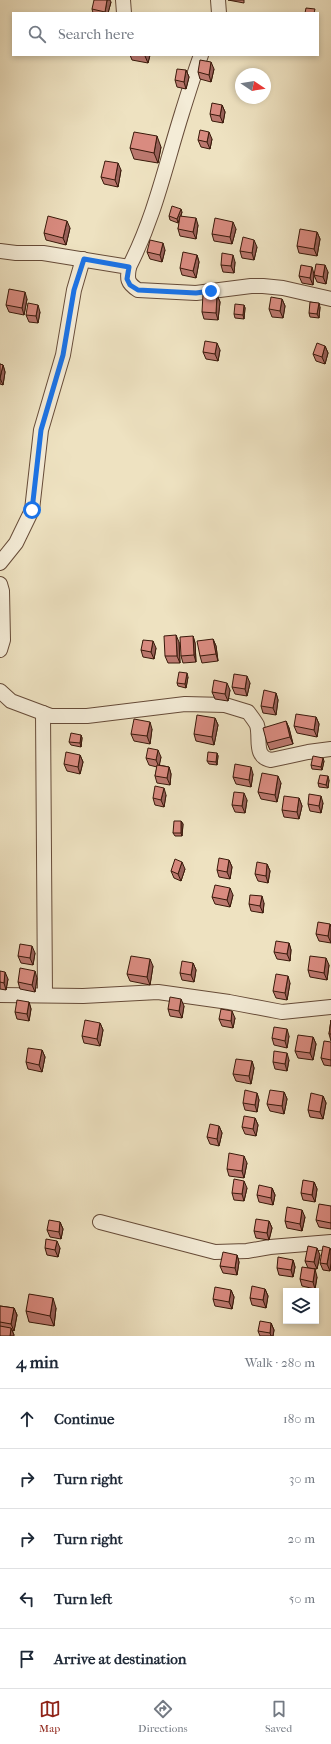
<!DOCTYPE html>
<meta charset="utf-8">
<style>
:root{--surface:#fff;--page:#f6f6f7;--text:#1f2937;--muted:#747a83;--line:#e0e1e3;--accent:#8f2418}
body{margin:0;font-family:"IM FELL French Canon",serif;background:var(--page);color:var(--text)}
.controls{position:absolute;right:12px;bottom:12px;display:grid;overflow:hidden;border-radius:0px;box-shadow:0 2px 6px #0003}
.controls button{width:36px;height:36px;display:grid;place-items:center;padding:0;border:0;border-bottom:1px solid var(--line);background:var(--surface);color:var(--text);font:20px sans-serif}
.compass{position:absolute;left:235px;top:68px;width:36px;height:36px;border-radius:50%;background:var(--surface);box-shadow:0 2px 6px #0003;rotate:102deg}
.stop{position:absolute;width:12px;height:12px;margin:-9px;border:3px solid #1a73e8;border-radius:50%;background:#fff}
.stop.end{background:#1a73e8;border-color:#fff;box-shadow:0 1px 4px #0008}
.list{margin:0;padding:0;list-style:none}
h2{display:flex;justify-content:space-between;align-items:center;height:52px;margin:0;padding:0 16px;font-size:17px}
h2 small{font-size:13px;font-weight:400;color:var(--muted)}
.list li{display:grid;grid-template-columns:26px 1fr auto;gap:12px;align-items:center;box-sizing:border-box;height:60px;padding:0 16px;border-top:1px solid var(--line)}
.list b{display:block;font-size:15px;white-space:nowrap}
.list em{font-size:13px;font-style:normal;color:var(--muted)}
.icon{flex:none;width:22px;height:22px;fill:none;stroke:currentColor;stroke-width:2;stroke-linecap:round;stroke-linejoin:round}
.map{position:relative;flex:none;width:331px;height:1336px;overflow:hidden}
.search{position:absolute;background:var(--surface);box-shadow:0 2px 6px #0003;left:12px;right:12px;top:12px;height:44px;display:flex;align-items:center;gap:10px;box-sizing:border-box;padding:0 14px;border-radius:0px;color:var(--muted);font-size:15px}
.sheet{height:352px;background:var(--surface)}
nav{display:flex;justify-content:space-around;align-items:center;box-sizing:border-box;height:56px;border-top:1px solid var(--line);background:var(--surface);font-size:11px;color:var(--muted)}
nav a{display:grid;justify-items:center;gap:2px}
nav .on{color:var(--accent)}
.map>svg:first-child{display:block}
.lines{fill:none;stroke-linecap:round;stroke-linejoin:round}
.minor-casing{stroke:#664b38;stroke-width:16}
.minor{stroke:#f4ecd7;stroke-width:14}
.wall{fill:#bb786e;stroke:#39190a}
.shaded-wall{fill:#98615a;stroke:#39190a}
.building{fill:#d98b80;stroke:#39190a}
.route{stroke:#1a73e8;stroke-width:5}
</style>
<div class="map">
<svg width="331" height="1336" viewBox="0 0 331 1336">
<rect width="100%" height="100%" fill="#eee2c1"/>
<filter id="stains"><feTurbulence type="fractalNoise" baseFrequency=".005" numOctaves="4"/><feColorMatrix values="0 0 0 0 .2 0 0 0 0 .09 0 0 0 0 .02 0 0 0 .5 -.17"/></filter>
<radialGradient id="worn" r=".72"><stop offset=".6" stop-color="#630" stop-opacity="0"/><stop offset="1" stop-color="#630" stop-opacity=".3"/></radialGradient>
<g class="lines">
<g class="minor-casing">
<g id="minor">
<polyline points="123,0 124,13"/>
<polyline points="218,0 219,13"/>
<path d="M0 251 16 253H43L129 267C127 279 127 283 138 290L196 293 251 286H263L283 288 331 299"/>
<path d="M129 267C155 216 165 167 182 113 188 94 194 74 201 55"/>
<polyline points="0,563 16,543 32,510 41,430 63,355 74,290 83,259"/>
<polyline points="0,584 2,591 3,640 0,650"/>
<path d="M0 691 11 701 51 716H87L185 704 225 705 248 712C251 716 255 721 257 725 261 738 253 757 271 760L308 752 331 749"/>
<polyline points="43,713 45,995"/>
<polyline points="0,995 83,996 158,992 229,1002 282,1012 331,1007"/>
<polyline points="100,1222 215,1252 247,1251 270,1247 331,1242"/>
</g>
</g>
<use href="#minor" class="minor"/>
</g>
<g class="wall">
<polygon points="228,0 244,0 244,3"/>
<polygon points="111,2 108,13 93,13 92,9"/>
<polygon points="130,55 150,55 148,63 132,60"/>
<polygon points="214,69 211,82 200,79 198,72"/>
<polygon points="186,70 189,77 186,89 177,87 175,80"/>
<polygon points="222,105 225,112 223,123 212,121 210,114"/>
<polygon points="212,139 210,149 201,147 198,140"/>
<polygon points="161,147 158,163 134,159 130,148"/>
<polygon points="121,170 118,187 104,184 101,177"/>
<polygon points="182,212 181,216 198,225 196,239 180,236 178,229 180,219 178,223 170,220 169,216"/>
<polygon points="70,228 66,245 46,240 44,233"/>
<polygon points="236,229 232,244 214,241 212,234"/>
<polygon points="317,232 320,239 317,256 299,253 297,246"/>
<polygon points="257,247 254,260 242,258 240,251"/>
<polygon points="165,250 162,262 150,259 147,252"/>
<polygon points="197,255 199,262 196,278 182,275 180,268"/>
<polygon points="235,262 234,273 223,272 221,265"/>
<polygon points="328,272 326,284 317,282 314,275 313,285 302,283 299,276 314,274"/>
<polygon points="217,295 220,302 218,320 204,319 202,312"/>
<polygon points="27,299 24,315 9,312 6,305"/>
<polygon points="282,299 285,306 283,318 272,317 269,309"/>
<polygon points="244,305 245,308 244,319 235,318 234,314"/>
<polygon points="320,307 319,318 310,317 309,313"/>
<polygon points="40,312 38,323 29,322 26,315"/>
<polygon points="325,346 328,353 325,364 316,361 313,354"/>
<polygon points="220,350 218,361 206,359 203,352"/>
<polygon points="0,364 3,365 5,372 3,385 0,384"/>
<polygon points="193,636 195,643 196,662 183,663 181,656"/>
<polygon points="213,639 216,646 218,661 202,663 200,656"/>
<polygon points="179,642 180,663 168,663 165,656"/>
<polygon points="156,648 154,659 143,657 141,650"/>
<polygon points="188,677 186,688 178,686 177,683"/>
<polygon points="250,683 247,696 235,694 232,687"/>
<polygon points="230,690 228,701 215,699 212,692"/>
<polygon points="276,693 278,700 276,715 263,713 261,706"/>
<polygon points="316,717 319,724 317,737 297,733 294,726"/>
<polygon points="215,718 218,725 214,745 196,741 194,734"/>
<polygon points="286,721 289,728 293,744 270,750 267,743"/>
<polygon points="152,729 150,744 134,741 131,734"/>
<polygon points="81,735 82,738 81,747 71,745 69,742"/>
<polygon points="217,753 218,756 217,765 209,764 207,761"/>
<polygon points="80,755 83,762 80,774 67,771 64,764"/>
<polygon points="161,757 159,765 169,767 171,774 170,785 157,783 155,776 157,767 149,765 146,758"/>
<polygon points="324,761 322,770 312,769 311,765"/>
<polygon points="253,774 251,787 236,784 233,777"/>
<polygon points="329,780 328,788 319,787 318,783"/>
<polygon points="281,783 277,802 261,799 258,792"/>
<polygon points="166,795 164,807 155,805 153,798"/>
<polygon points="299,798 302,806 299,819 284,817 282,810"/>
<polygon points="247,800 245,813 235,812 232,805"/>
<polygon points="323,803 321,813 310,811 308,804"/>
<polygon points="181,821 183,824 182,836 175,836 173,833"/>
<polygon points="229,860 232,867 230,879 219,877 217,870"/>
<polygon points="267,864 270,871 268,883 258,881 255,874"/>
<polygon points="185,869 181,881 174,878 171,871"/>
<polygon points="233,895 230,907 215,904 212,897"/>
<polygon points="264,903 263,913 251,911 249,904"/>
<polygon points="330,924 331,927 331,943 319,941 316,934"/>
<polygon points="289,943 291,950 290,961 277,959 274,952"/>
<polygon points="35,953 33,965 21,963 18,956"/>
<polygon points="193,963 196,970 194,982 182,980 180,973"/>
<polygon points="329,965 327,980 310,977 308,970"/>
<polygon points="153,966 150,985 130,981 127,974"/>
<polygon points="0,971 8,979 6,990 0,989"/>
<polygon points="37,978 35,992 20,989 18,982"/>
<polygon points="290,983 287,1000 276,998 273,991"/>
<polygon points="29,1002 31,1009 29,1021 17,1019 15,1012"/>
<polygon points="184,1006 182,1018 170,1016 168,1009"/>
<polygon points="235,1018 233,1028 222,1026 219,1019"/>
<polygon points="331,1020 331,1041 329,1034"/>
<polygon points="100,1023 103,1030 100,1046 84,1043 82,1036"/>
<polygon points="289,1036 287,1048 274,1045 272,1038"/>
<polygon points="313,1037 316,1044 313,1060 298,1058 295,1051"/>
<polygon points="331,1042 331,1066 324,1065 321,1058"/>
<polygon points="42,1050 45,1057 42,1072 28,1069 26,1062"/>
<polygon points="289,1060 287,1071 275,1069 273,1062"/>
<polygon points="252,1061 254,1068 251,1084 236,1081 233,1074"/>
<polygon points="284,1092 287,1099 284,1114 270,1111 267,1104"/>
<polygon points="257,1093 259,1100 257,1112 245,1110 243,1103"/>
<polygon points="323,1096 326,1103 323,1119 310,1117 308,1110"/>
<polygon points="255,1118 258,1125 256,1136 245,1134 242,1127"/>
<polygon points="219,1126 222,1133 219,1146 210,1144 207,1137"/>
<polygon points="247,1163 244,1178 229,1176 227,1169"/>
<polygon points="314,1182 317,1189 315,1202 303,1200 301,1193"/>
<polygon points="247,1188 244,1201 234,1200 232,1193"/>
<polygon points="272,1188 275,1195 273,1205 259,1202 257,1195"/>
<polygon points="331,1206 331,1229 319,1227 316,1220"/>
<polygon points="305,1217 302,1231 287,1228 285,1221"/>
<polygon points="269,1221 272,1228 269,1240 256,1238 254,1231"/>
<polygon points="60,1222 63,1229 61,1239 50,1237 47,1230"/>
<polygon points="45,1248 60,1248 58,1257 47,1255"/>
<polygon points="331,1251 331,1263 330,1271 323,1270 320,1263"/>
<polygon points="237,1255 239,1262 237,1275 223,1273 220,1266"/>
<polygon points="320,1255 317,1269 308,1268 305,1261"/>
<polygon points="293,1260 295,1267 293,1277 279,1275 277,1268"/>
<polygon points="317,1277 315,1289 302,1286 300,1279"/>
<polygon points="265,1289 268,1296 266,1308 252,1305 250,1298"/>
<polygon points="231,1290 234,1297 232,1309 215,1306 213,1299"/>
<polygon points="0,1306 14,1308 17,1315 14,1331 12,1330 14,1335 0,1336"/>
<polygon points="56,1308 54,1326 29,1322 26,1311"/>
<polygon points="271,1323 274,1330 273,1336 260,1336 258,1331"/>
</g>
<g class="shaded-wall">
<polygon points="107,0 110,0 111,2 108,13 105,13 105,12"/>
<polygon points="146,55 150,55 148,63 145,56"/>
<polygon points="211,62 214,69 211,82 209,75"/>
<polygon points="186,70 189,77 186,89 184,82"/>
<polygon points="222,105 225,112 223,123 220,116"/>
<polygon points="209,132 212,139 210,149 207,142"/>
<polygon points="157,136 161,147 158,163 154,153"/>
<polygon points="118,163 121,170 118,187 115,180"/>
<polygon points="181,209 182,212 178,223 177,219"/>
<polygon points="196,218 198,225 196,239 193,232"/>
<polygon points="67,221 70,228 66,245 63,238"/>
<polygon points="233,222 236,229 232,244 230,237"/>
<polygon points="317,232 320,239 317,256 314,249"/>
<polygon points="254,240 257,247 254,260 252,253"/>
<polygon points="163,243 165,250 162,262 160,255"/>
<polygon points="197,255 199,262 196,278 193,271"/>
<polygon points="233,255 235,262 234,273 231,266"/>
<polygon points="325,265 328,272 326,284 323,277"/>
<polygon points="312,267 314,274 313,285 310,278"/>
<polygon points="25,292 27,299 24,315 22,308"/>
<polygon points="217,295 220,302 218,320 216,313"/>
<polygon points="282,299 285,306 283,318 280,311"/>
<polygon points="319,303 320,307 319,318 317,314"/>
<polygon points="38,305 40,312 38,323 36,316"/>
<polygon points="244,305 245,308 244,319 243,315"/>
<polygon points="217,343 220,350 218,361 215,354"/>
<polygon points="325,346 328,353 325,364 322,357"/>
<polygon points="3,365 5,372 3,385 0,378"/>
<polygon points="176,635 179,642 180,663 177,656"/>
<polygon points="193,636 195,643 196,662 194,655"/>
<polygon points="213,639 216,646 218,661 216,654"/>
<polygon points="153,641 156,648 154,659 151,652"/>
<polygon points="187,673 188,677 186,688 185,684"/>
<polygon points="247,676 250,683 247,696 245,689"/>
<polygon points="227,683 230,690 228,701 225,694"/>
<polygon points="276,693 278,700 276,715 273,708"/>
<polygon points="316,717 319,724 317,737 314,730"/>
<polygon points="215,718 218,725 214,745 212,737"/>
<polygon points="286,721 289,728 293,744 290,737"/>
<polygon points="150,722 152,729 150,744 147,736"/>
<polygon points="81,735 82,738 81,747 80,743"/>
<polygon points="158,750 161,757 159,767 156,760"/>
<polygon points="217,753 218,756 217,765 216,762"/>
<polygon points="80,755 83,762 80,774 78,767"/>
<polygon points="323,758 324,761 322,770 321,767"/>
<polygon points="169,767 171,774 170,785 167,778"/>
<polygon points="251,767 253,774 251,787 249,780"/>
<polygon points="278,776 281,783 277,802 275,795"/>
<polygon points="328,776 329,780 328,788 326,785"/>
<polygon points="164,788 166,795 164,807 161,800"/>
<polygon points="244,793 247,800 245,813 242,806"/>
<polygon points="321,796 323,803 321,813 319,806"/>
<polygon points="299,798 302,806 299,819 297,812"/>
<polygon points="181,821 183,824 182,836 181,833"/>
<polygon points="229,860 232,867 230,879 227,872"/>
<polygon points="182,862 185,869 181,881 178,874"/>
<polygon points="267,864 270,871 268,883 266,876"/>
<polygon points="230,888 233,895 230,907 227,900"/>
<polygon points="262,896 264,903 263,913 260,906"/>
<polygon points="330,924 331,927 331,943 328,936"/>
<polygon points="289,943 291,950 290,961 287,954"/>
<polygon points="32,946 35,953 33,965 30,958"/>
<polygon points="326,958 329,965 327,980 324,973"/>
<polygon points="150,959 153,966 150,985 147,977"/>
<polygon points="193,963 196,970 194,982 191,975"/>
<polygon points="35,971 37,978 35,992 32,985"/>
<polygon points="5,972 8,979 6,990 4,983"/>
<polygon points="288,976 290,983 287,1000 285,993"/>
<polygon points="181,999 184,1006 182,1018 179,1011"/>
<polygon points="29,1002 31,1009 29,1021 27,1014"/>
<polygon points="232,1011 235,1018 233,1028 231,1021"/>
<polygon points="100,1023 103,1030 100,1046 97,1039"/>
<polygon points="287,1029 289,1036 287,1048 285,1041"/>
<polygon points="313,1037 316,1044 313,1060 310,1053"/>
<polygon points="42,1050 45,1057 42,1072 39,1065"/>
<polygon points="287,1053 289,1060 287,1071 285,1064"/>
<polygon points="252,1061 254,1068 251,1084 249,1076"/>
<polygon points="284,1092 287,1099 284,1114 282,1106"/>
<polygon points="257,1093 259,1100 257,1112 255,1105"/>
<polygon points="323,1096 326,1103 323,1119 320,1112"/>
<polygon points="255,1118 258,1125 256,1136 253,1129"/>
<polygon points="219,1126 222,1133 219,1146 217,1139"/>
<polygon points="244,1156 247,1163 244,1178 242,1171"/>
<polygon points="244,1181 247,1188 244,1201 242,1194"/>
<polygon points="314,1182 317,1189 315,1202 312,1195"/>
<polygon points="272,1188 275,1195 273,1205 271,1198"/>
<polygon points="302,1210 305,1217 302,1231 300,1224"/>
<polygon points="269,1221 272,1228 269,1240 267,1233"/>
<polygon points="60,1222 63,1229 61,1239 59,1232"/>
<polygon points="57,1241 60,1248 58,1257 55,1250"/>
<polygon points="317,1248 320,1255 317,1269 314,1262"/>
<polygon points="330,1248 331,1251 331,1263 330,1271 327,1264"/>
<polygon points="237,1255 239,1262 237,1275 235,1268"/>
<polygon points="293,1260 295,1267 293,1277 291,1270"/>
<polygon points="315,1269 317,1277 315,1289 313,1282"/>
<polygon points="265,1289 268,1296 266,1308 263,1300"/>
<polygon points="231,1290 234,1297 232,1309 229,1302"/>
<polygon points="53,1298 56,1308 54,1326 50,1316"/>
<polygon points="14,1308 17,1315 14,1331 11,1324"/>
<polygon points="271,1323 274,1330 273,1336 271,1336 270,1333"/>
<polygon points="11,1328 14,1335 14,1336 10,1336"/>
</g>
<g class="building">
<polygon points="94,0 107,0 105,12 92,9"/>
<polygon points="306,8 315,9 314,13 305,13"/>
<polygon points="200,60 211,62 209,75 198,72"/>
<polygon points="177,69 186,70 184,82 175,80"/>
<polygon points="212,103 222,105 220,116 210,114"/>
<polygon points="200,130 209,132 207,142 198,140"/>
<polygon points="134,132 157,136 154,153 130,148"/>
<polygon points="105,161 118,163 115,180 101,177"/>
<polygon points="172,206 181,209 177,219 169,216"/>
<polygon points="48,216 67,221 63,238 44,233"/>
<polygon points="180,216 196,218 193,232 178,229"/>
<polygon points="215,218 233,222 230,237 212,234"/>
<polygon points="300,229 317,232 314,249 297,246"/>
<polygon points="243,237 254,240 252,253 240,251"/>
<polygon points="150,240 163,243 160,255 147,252"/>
<polygon points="183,252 197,255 193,271 180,268"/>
<polygon points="222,253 233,255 231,266 221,265"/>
<polygon points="316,264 325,265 323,277 314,275"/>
<polygon points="301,265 312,267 310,278 299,276"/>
<polygon points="9,289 25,292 22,308 6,305"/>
<polygon points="203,294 217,295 216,313 202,312"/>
<polygon points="271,297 282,299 280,311 269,309"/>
<polygon points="310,302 319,303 317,314 309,313"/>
<polygon points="28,303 38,305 36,316 26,315"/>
<polygon points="235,304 244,305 243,315 234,314"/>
<polygon points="205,341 217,343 215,354 203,352"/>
<polygon points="317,343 325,346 322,357 313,354"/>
<polygon points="0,364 3,365 0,378"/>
<polygon points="176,635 177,656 165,656 164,636"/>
<polygon points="193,636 194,655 181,656 180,637"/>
<polygon points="213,639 216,654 200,656 197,641"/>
<polygon points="143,640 153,641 151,652 141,650"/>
<polygon points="179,672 187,673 185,684 177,683"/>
<polygon points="234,674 247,676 245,689 232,687"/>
<polygon points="214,680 227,683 225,694 212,692"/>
<polygon points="264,690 276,693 273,708 261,706"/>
<polygon points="296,714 316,717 314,730 294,726"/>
<polygon points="197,715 215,718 212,737 194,734"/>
<polygon points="134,719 150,722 147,736 131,734"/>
<polygon points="286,721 290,737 267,743 263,728"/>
<polygon points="71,733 81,735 80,743 69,742"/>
<polygon points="148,748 158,750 156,760 146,758"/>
<polygon points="66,752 80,755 78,767 64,764"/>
<polygon points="208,752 217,753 216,762 207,761"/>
<polygon points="313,756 323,758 321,767 311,765"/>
<polygon points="235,764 251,767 249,780 233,777"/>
<polygon points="157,765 169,767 167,778 155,776"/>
<polygon points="262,773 278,776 275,795 258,792"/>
<polygon points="320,775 328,776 326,785 318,783"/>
<polygon points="155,786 164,788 161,800 153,798"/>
<polygon points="234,792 244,793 242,806 232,805"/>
<polygon points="309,794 321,796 319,806 308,804"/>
<polygon points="284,796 299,798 297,812 282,810"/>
<polygon points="174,821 181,821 181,833 173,833"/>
<polygon points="219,858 229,860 227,872 217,870"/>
<polygon points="175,859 182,862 178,874 171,871"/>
<polygon points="257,862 267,864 266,876 255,874"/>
<polygon points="215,885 230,888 227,900 212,897"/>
<polygon points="250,895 262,896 260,906 249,904"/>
<polygon points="318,922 330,924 328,936 316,934"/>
<polygon points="276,941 289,943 287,954 274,952"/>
<polygon points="20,944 32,946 30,958 18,956"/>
<polygon points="131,956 150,959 147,977 127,974"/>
<polygon points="310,956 326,958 324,973 308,970"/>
<polygon points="182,961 193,963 191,975 180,973"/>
<polygon points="20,968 35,971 32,985 18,982"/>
<polygon points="0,971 5,972 4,983 0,982"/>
<polygon points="276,974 288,976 285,993 273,991"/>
<polygon points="170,997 181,999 179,1011 168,1009"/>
<polygon points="17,1000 29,1002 27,1014 15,1012"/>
<polygon points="221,1009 232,1011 231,1021 219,1019"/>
<polygon points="85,1020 100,1023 97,1039 82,1036"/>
<polygon points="331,1020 331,1034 329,1034"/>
<polygon points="274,1027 287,1029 285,1041 272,1038"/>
<polygon points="298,1035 313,1037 310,1053 295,1051"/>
<polygon points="324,1041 331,1042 331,1060 321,1058"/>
<polygon points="28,1048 42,1050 39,1065 26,1062"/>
<polygon points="274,1051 287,1053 285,1064 273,1062"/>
<polygon points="236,1059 252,1061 249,1076 233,1074"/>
<polygon points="245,1090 257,1093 255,1105 243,1103"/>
<polygon points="270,1090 284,1092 282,1106 267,1104"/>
<polygon points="311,1093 323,1096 320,1112 308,1110"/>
<polygon points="244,1116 255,1118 253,1129 242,1127"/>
<polygon points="210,1124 219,1126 217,1139 207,1137"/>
<polygon points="229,1153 244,1156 242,1171 227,1169"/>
<polygon points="234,1179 244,1181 242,1194 232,1193"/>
<polygon points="303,1180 314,1182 312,1195 301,1193"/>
<polygon points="259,1185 272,1188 271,1198 257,1195"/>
<polygon points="319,1204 331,1206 331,1223 316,1220"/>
<polygon points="287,1207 302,1210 300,1224 285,1221"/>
<polygon points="256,1219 269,1221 267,1233 254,1231"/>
<polygon points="49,1220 60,1222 59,1232 47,1230"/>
<polygon points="46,1239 57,1241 55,1250 45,1248"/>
<polygon points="308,1246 317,1248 314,1262 305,1261"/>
<polygon points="323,1246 330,1248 327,1264 320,1263"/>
<polygon points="223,1252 237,1255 235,1268 220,1266"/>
<polygon points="278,1257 293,1260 291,1270 277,1268"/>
<polygon points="302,1267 315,1269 313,1282 300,1279"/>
<polygon points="252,1286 265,1289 263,1300 250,1298"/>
<polygon points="215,1287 231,1290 229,1302 213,1299"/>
<polygon points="29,1294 53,1298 50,1316 26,1311"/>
<polygon points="0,1306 14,1308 11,1324 0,1322"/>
<polygon points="260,1321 271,1323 270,1333 258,1331"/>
<polygon points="0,1326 11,1328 10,1336 0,1336"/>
</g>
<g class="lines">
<polyline class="route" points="32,510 41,430 63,355 74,290 84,259 129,267 127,279 130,285 138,290 196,293 211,291"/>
</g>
<rect width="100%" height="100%" filter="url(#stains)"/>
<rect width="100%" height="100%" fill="url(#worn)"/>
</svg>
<div class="controls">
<button><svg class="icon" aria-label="layers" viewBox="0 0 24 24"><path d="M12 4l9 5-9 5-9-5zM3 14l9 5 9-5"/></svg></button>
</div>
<svg class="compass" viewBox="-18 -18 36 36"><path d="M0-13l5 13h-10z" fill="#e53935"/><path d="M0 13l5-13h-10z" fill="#747a83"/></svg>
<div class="stop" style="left:32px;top:510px"></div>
<div class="stop end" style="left:211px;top:291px"></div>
<div class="search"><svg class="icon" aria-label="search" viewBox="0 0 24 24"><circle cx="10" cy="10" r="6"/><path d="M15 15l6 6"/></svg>Search here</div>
</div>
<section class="sheet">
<h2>4 min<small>Walk · 280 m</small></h2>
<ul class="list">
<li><svg class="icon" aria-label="ahead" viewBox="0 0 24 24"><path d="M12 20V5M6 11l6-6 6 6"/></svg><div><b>Continue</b></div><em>180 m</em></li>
<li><svg class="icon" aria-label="right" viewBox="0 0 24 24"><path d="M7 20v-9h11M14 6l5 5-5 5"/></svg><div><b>Turn right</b></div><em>30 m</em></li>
<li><svg class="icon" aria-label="right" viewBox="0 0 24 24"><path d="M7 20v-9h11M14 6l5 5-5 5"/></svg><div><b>Turn right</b></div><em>20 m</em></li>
<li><svg class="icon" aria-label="left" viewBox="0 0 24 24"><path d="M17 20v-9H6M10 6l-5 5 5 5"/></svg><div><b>Turn left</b></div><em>50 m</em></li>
<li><svg class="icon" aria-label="arrive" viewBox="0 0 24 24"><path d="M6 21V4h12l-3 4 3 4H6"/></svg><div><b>Arrive at destination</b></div></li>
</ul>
</section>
<nav>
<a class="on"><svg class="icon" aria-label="map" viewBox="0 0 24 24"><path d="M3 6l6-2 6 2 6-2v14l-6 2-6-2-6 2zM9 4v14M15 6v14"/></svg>Map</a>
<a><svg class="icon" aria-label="directions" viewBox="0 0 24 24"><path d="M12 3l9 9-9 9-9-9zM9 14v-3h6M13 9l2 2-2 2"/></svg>Directions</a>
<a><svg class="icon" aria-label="saved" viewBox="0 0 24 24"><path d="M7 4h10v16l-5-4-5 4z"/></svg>Saved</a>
</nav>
